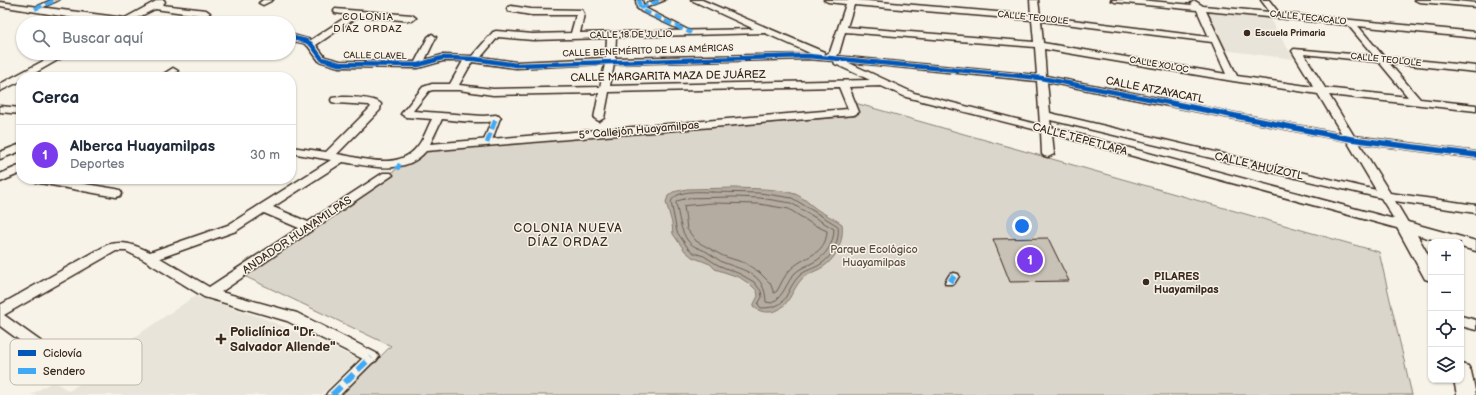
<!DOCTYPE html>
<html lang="es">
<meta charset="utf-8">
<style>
:root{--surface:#fff;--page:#f6f6f7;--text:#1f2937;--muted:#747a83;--line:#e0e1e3;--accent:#7c3aed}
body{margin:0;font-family:"Balsamiq Sans",sans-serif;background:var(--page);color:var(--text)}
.controls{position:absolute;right:12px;bottom:12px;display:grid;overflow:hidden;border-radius:8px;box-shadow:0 1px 3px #0004}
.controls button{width:36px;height:36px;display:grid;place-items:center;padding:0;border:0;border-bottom:1px solid var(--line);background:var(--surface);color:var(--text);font:20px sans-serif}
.you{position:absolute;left:1022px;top:226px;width:14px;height:14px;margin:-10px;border:3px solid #fff;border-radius:50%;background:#1a73e8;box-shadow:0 0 0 6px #1a73e833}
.badge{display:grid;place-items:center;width:26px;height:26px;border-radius:50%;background:var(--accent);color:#fff;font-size:13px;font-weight:700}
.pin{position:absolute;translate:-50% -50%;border:2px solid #fff;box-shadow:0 1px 4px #0006}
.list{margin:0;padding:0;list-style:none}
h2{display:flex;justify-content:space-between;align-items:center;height:52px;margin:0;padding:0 16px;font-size:17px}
h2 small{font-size:13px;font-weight:400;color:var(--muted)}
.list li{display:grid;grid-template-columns:26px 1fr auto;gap:12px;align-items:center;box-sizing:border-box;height:60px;padding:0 16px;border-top:1px solid var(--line)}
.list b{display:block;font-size:15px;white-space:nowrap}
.list p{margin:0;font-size:13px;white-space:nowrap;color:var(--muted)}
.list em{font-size:13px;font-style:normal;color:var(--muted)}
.icon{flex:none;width:22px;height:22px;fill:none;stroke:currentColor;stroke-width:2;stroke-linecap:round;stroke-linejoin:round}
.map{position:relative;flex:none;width:1476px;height:395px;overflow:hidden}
.search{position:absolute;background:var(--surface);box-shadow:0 1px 3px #0004;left:16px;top:16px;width:280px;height:44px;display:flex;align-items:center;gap:10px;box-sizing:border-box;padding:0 14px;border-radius:22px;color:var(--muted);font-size:15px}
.panel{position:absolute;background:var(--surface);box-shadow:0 1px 3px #0004;left:16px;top:72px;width:280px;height:112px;border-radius:16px}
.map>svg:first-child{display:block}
.built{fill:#e9e4d9}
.green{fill:#dbd6cb;stroke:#8b8074}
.water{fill:#b4aca0;stroke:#84786c}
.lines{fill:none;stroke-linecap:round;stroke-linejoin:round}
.shore{stroke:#6b5e52;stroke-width:1}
.building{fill:#c8c1b6;stroke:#3b2a1e}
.pedestrian-casing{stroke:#3b2a1e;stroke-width:3}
.minor-casing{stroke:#3b2a1e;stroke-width:3}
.tertiary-casing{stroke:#3b2a1e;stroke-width:3}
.pedestrian{fill:#f7f3e8;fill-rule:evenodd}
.minor{fill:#f7f3e8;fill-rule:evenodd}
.tertiary{fill:#f7f3e8;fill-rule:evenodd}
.quiet-far2{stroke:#3fa9f5;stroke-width:4;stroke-dasharray:8 4;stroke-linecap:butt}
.quiet-far1{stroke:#3fa9f5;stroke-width:4.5;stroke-dasharray:10 4.5;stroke-linecap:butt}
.quiet{stroke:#3fa9f5;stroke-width:6;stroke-dasharray:12 6;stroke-linecap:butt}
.cycleway-far1-casing{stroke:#f7f3e8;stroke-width:6}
.cycleway-casing{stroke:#f7f3e8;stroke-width:8}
.cycleway-far1{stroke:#0057b8;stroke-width:4.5}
.cycleway{stroke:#0057b8;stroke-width:5.5}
.poi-dot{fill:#3b2a1e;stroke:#f7f3e8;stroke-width:1.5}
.labels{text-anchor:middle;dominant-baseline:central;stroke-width:3;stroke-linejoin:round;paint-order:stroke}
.far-street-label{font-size:9px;fill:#3b2a1e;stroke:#f7f3e8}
.far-poi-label{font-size:9px;font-weight:bold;fill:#3b2a1e;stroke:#f7f3e8;text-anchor:start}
.far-neighbourhood-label{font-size:10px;letter-spacing:1px;fill:#3b2a1e;stroke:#f7f3e8}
.street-label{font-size:11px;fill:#3b2a1e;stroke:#f7f3e8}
.park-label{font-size:11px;fill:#5b4c41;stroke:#f7f3e8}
.poi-label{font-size:11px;font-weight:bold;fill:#3b2a1e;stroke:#f7f3e8;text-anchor:start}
.neighbourhood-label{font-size:12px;letter-spacing:1px;fill:#3b2a1e;stroke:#f7f3e8}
.near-poi-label{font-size:13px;font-weight:bold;fill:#3b2a1e;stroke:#f7f3e8;text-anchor:start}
.key{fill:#f7f3e8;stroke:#bfb7ab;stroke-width:1}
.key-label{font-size:11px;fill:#3b2a1e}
</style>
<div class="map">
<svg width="1476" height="395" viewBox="0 0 1476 395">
<rect width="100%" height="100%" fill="#f7f3e8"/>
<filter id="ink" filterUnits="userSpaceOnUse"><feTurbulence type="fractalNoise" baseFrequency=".025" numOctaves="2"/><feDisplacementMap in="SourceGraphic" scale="8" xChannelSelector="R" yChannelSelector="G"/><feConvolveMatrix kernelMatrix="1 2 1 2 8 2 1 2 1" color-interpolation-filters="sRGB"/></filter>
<g filter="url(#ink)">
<g class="built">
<polygon points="1204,9 1268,16 1294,59 1222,50"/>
<polygon points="195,296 263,318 359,359 321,395 31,395 53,381 69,391 90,376 83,372"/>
</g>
<polygon class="green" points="855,103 1379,252 1412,395 341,395 391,346 242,275 423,151 856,116 859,111"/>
<path class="water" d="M735 188C754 189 777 188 795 194 805 198 811 206 821 212 828 216 835 219 842 224 844 240 837 258 823 267 817 271 808 273 802 279 791 290 788 312 769 312 761 312 759 311 753 306L758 296 757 291 751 285 739 277 715 269 710 264 692 257 685 251 673 234 672 223 666 202 668 196 673 192 687 189Z"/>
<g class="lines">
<g class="shore">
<path d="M712 192 760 193 792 198 838 226C840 240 833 256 821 264 814 269 805 270 799 276 783 293 790 308 761 308L758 304 762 297 761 291 754 282 740 274 718 265 704 256 694 253 688 248 677 232 671 202C676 189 701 192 712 192Z"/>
<path d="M735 197 760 198 791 203 834 229C834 243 826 256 814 262 807 266 800 268 795 273 786 283 784 296 772 303L766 302C765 273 745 271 722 262 717 259 712 255 707 252 700 248 694 248 688 241 680 230 679 216 676 203L677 201 688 198Z"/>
<path d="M713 203 759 204 789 209 812 224 827 231C826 256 804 255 790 270 784 276 781 284 777 291L774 293 770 283 759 272 745 263 723 256 696 241 687 229 684 206Z"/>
</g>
</g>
<polygon class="building" points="1048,238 1069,281 1010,282 993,239"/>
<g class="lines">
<g class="pedestrian-casing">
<g id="pedestrian">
<polygon points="51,0 59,0 37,10 32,9"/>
<polygon points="636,0 642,0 643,5 656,0 665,0 645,8 694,33 693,34 689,34 642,12 637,8"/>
<polygon points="493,116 499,116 500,118 491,143 487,145 484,145 483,143"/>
<polygon points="954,273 958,274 959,276 954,284 946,284 945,282 950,274"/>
<polygon points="371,353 375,354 377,357 375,360 340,395 326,395 328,392 367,354"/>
</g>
</g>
<g class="minor-casing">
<g id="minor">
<polygon points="158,0 164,0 165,2 162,5 206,10 210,13 206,16 155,9 135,19 148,21 149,23 121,23 80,19 0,6 0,2 125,18"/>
<polygon points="263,0 273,0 263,5 259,3"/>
<path d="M691 0H702L824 52 825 55 830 52 846 4 828 2 824 0H856L1031 15 1030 0H1038L1040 16 1209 37 1197 10 1115 2 1111 0H1140L1192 5 1191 3 1195 1 1203 6 1270 12 1261 0H1269L1279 13 1476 32V38L1358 26 1384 57 1476 66V72L1389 63 1420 99 1476 105V111L1329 95 1354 136 1476 152V158L1359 143 1390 193 1476 205V213L1395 201 1410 226 1408 229 1404 230 1052 134 1054 154 1048 157 1044 156 1042 154 1041 131 906 97 881 86 849 87 859 112 854 115 426 151C405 176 370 166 343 162L273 207 308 222 383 173H391L393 175 221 292 297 313 376 353 379 357 376 361 371 363 287 321 204 297 144 260 126 251H116L4 315 78 368 81 372 78 376 73 378 68 376 0 326V305L107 245C125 240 134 245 150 252L228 225 331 160 291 153V147L326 152 371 107 369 105 336 103 332 102 331 100 332 98C342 96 375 97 381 104L380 110 337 154C363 158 398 171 417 147 424 139 427 128 432 119L406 117 401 114 423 87 432 84H450L463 61H443L418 68 339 67 319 61 308 46 303 43 289 40V34L311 40 349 15 335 13 334 11 335 9 412 15 416 18 412 21 359 16 316 45 325 57 340 61 415 62 428 37 432 34 436 37 425 60 442 55 472 56 493 32 496 31 533 34 571 33 576 15H531L508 11 507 9 508 7 511 6 531 9 582 10 584 14 580 33 754 29ZM854 5 1032 20 1034 42 847 27ZM1206 11 1348 25 1374 56 1294 49 1292 51 1314 87 1237 76ZM1041 21 1212 42 1226 74 1043 43ZM845 32 1035 47 1037 75 836 56 839 53ZM765 33 812 54 615 58 616 37ZM498 37 533 40 607 38 606 58 516 62 481 57ZM1044 49 1233 81 1318 94 1342 134 1046 76ZM1304 54 1379 62 1408 97 1325 88ZM808 59 834 61 835 64 870 80 610 86 614 64ZM472 62 516 68 605 64 600 87 493 89 459 85ZM847 62 1037 81 1040 125 914 93ZM1047 82 1347 141 1376 190 1050 113ZM839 87 848 109 430 144 442 119C453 120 494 126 501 118L496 115 483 116 413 111 429 91 433 90H459L493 95 599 93 594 118 599 121 604 118 609 92ZM1050 120 1381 198 1394 219 1051 127ZM264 213 299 228 209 287 160 258 236 231Z"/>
<polygon points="1415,0 1447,0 1476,3 1476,7 1419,2"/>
<polygon points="58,53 70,53 28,77 21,77 21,81 0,91 0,84"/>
<polygon points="173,68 178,71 170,77 159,77"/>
<polygon points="0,106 21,108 21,114 0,112"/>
<polygon points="21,144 21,151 0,159 0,152"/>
<polygon points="21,165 21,173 0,182 0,174"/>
<polygon points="35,179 55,179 116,189 120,190 122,193 120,196 116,197 40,183 36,182"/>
<polygon points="1461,316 1476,320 1476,330 1461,326"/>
</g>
</g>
<g class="tertiary-casing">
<g id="tertiary">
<polygon points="1404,221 1476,241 1476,251 1461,247 1461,242 1443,242 1417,235 1431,260 1431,281 1425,279 1396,226 1398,223"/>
<polygon points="1461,364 1468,366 1471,371 1476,395 1457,395 1454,380 1461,380"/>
</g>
</g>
<use href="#pedestrian" class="pedestrian"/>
<use href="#minor" class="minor"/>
<use href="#tertiary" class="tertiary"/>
<g class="quiet-far2">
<polyline points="639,0 640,8 644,11 691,33"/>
<polyline points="640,8 662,0"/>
<polyline points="35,9 56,0"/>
</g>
<g class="quiet-far1">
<polyline points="487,143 496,118"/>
<polyline points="397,169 400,164"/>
</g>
<g class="quiet">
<polyline points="950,282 954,276"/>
<polyline points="332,395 371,357"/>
</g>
<g class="cycleway-far1-casing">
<polyline id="cycleway-far1" points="289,37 306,41 311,44 322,59 339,64 418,65 442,58 450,58 475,59 516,65 808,56 1041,78 1175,104"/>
</g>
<g class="cycleway-casing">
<polyline id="cycleway" points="1170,103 1351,139 1476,155"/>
</g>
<use href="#cycleway-far1" class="cycleway-far1"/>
<use href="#cycleway" class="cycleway"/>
</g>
</g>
<g class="poi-dot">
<circle cx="1247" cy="33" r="4"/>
<circle cx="1146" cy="282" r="4"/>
<path d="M219 333h4v4h4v4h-4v4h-4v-4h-4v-4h4z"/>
</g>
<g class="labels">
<g class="far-street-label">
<text transform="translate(1033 18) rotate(6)">CALLE TEOLOLE</text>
<text transform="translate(1308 18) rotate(6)">CALLE TECACALO</text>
<text transform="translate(631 35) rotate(-1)">CALLE 18 DE JULIO</text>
<text transform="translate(648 51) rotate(-2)">CALLE BENEMÉRITO DE LAS AMÉRICAS</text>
<text transform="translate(375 56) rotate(1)">CALLE CLAVEL</text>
<text transform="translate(1386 60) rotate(6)">CALLE TEOLOLE</text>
<text transform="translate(1159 65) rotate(10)">CALLE XOLOC</text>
</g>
<g class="far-poi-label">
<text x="1255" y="33">Escuela Primaria</text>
</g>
<g class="far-neighbourhood-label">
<text x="368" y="17">COLONIA<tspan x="368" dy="12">DÍAZ ORDAZ</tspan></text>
</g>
<g class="street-label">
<text transform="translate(668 76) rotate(-1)">CALLE MARGARITA MAZA DE JUÁREZ</text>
<text transform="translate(1155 90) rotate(11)">CALLE ATZAYACATL</text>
<text transform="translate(639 130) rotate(-5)">5º Callejón Huayamilpas</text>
<text transform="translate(1080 139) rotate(15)">CALLE TEPETLAPA</text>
<text transform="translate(1259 166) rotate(13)">CALLE AHUÍZOTL</text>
<text transform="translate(297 235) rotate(-34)">ANDADOR HUAYAMILPAS</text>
</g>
<g class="park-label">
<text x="874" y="249">Parque Ecológico<tspan x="874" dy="13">Huayamilpas</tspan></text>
</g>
<g class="poi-label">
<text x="1154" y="276">PILARES<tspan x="1154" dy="13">Huayamilpas</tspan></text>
</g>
<g class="neighbourhood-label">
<text x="568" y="228">COLONIA NUEVA<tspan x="568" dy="14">DÍAZ ORDAZ</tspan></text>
</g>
<g class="near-poi-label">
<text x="230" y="332">Policlínica "Dr.<tspan x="230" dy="15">Salvador Allende"</tspan></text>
</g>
</g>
<rect x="10" y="339" width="132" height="46" rx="6" class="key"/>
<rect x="18" y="350" width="18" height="6" fill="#0057b8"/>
<rect x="18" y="368" width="18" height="6" fill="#3fa9f5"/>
<g class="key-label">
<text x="43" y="357">Ciclovía</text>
<text x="43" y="375">Sendero</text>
</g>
</svg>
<div class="controls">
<button>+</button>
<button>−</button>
<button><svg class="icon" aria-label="locate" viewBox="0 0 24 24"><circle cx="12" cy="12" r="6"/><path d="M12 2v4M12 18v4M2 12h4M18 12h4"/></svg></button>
<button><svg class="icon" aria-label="layers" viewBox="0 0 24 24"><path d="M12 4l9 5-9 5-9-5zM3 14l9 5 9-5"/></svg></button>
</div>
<div class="you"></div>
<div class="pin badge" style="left:1030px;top:260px">1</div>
<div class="search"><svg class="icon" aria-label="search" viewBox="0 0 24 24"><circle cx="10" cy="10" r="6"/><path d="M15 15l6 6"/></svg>Buscar aquí</div>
<section class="panel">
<h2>Cerca<small></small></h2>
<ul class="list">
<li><span class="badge">1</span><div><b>Alberca Huayamilpas</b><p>Deportes</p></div><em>30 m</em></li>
</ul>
</section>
</div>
